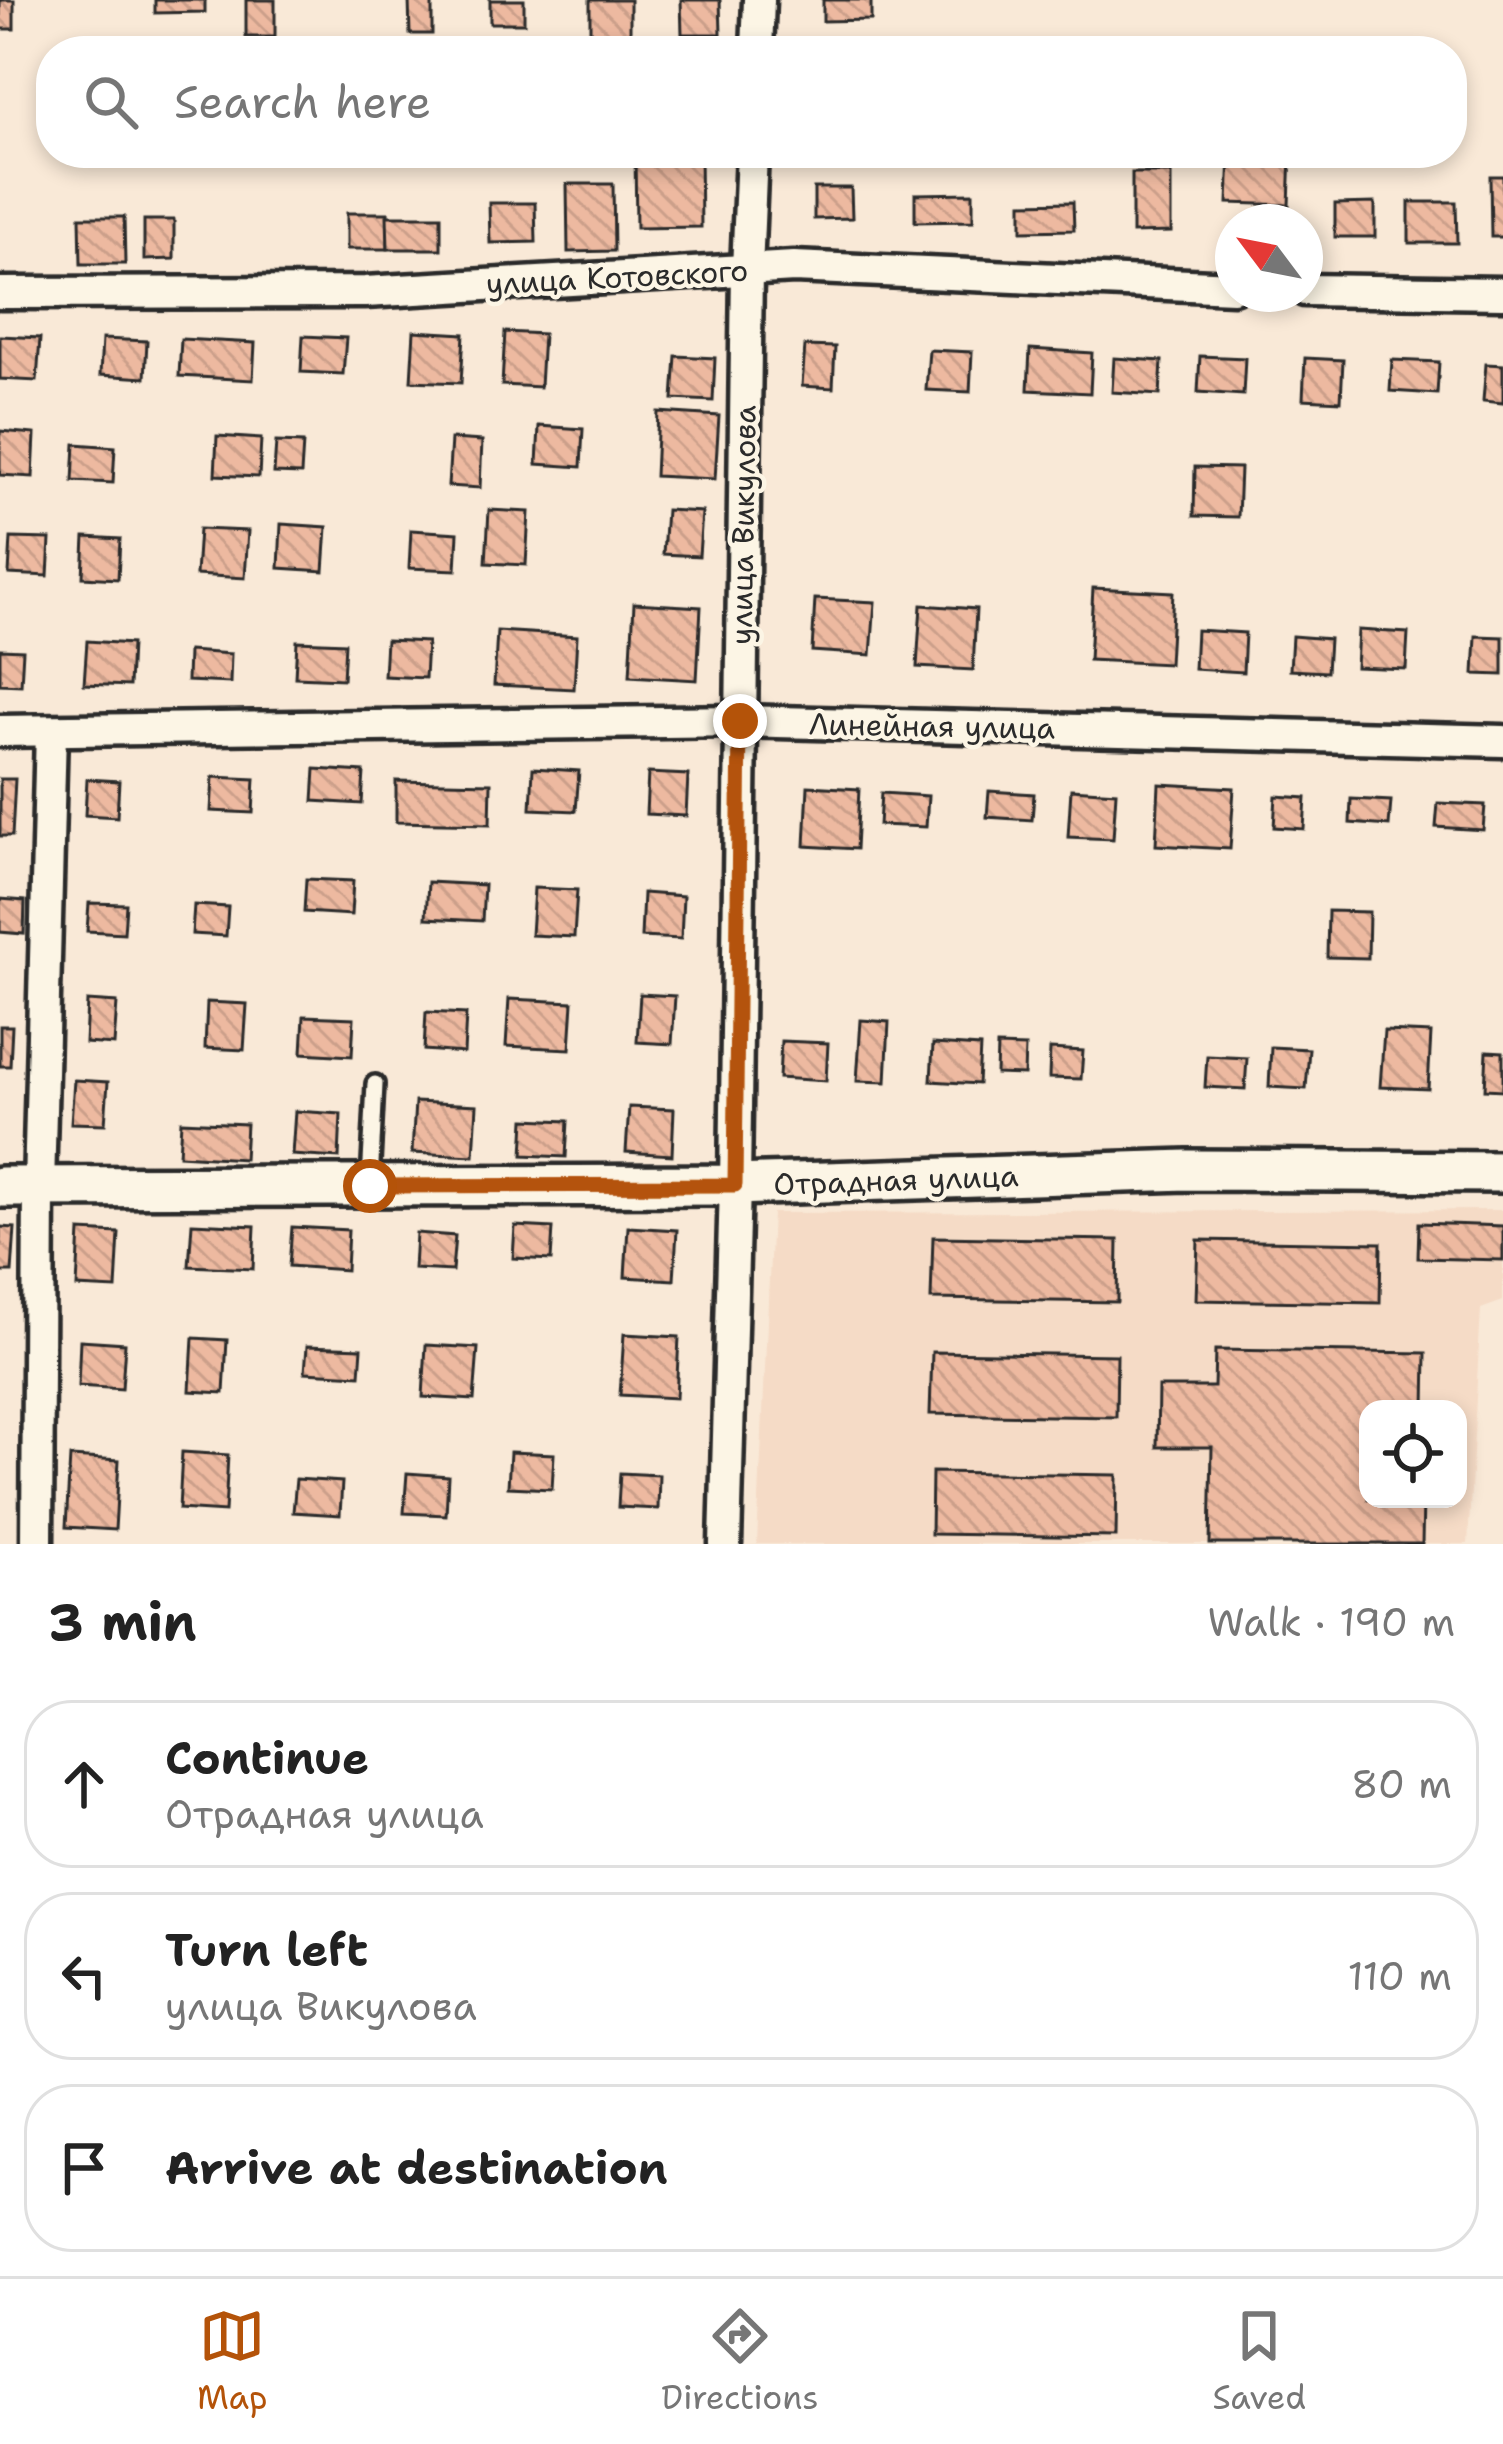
<!DOCTYPE html>
<meta charset="utf-8">
<style>
:root{--surface:#fff;--page:#f2f2f2;--text:#222;--muted:#767676;--line:#e0e0e0;--accent:#b45309}
body{margin:0;font-family:"Shantell Sans",sans-serif;background:var(--page);color:var(--text)}
.controls{position:absolute;right:36px;bottom:36px;display:grid;overflow:hidden;border-radius:24px;box-shadow:0 6px 18px #0003}
.controls button{width:108px;height:108px;display:grid;place-items:center;padding:0;border:0;border-bottom:3px solid var(--line);background:var(--surface);color:var(--text);font:60px sans-serif}
.compass{position:absolute;left:1215px;top:204px;width:108px;height:108px;border-radius:50%;background:var(--surface);box-shadow:0 6px 18px #0003;rotate:302deg}
.stop{position:absolute;width:36px;height:36px;margin:-27px;border:9px solid #b45309;border-radius:50%;background:#fff}
.stop.end{background:#b45309;border-color:#fff;box-shadow:0 3px 12px #0008}
.list{margin:0;padding:0;list-style:none}
h2{display:flex;justify-content:space-between;align-items:center;height:156px;margin:0;padding:0 48px;font-size:51px}
h2 small{font-size:39px;font-weight:400;color:var(--muted)}
.list li{display:grid;grid-template-columns:78px 1fr auto;gap:36px;align-items:center;box-sizing:border-box;height:168px;margin:0 24px 24px;padding:0 24px;border:3px solid var(--line);border-radius:48px}
.list b{display:block;font-size:45px;white-space:nowrap}
.list p{margin:0;font-size:39px;white-space:nowrap;color:var(--muted)}
.list em{font-size:39px;font-style:normal;color:var(--muted)}
.icon{flex:none;width:66px;height:66px;fill:none;stroke:currentColor;stroke-width:2;stroke-linecap:round;stroke-linejoin:round}
.map{position:relative;flex:none;width:1503px;height:1544px;overflow:hidden}
.search{position:absolute;background:var(--surface);box-shadow:0 6px 18px #0003;left:36px;right:36px;top:36px;height:132px;display:flex;align-items:center;gap:30px;box-sizing:border-box;padding:0 42px;border-radius:48px;color:var(--muted);font-size:45px}
.sheet{height:732px;background:var(--surface)}
nav{display:flex;justify-content:space-around;align-items:center;box-sizing:border-box;height:168px;border-top:3px solid var(--line);background:var(--surface);font-size:33px;color:var(--muted)}
nav a{display:grid;justify-items:center;gap:6px}
nav .on{color:var(--accent)}
.map>svg:first-child{display:block}
.built{fill:#f5dbc6;fill-rule:evenodd}
.building{fill:url(#building-back-hatch);stroke:#2b2b2b;stroke-width:3}
.lines{fill:none;stroke-linecap:round;stroke-linejoin:round}
.service-casing{stroke:#2b2b2b;stroke-width:24}
.minor-casing{stroke:#2b2b2b;stroke-width:39}
.tertiary-casing{stroke:#2b2b2b;stroke-width:48}
.service{stroke:#fcf5e5;stroke-width:15}
.minor{stroke:#fcf5e5;stroke-width:30}
.tertiary{stroke:#fcf5e5;stroke-width:39}
.route{stroke:#b45309;stroke-width:15}
.labels{text-anchor:middle;dominant-baseline:central;stroke-width:9;stroke-linejoin:round;paint-order:stroke}
.street-label{font-size:30px;fill:#2b2b2b;stroke:#fcf5e5}
</style>
<div class="map">
<svg width="1503" height="1544" viewBox="0 0 1503 1544">
<defs>
<pattern id="building-back-hatch" width="6" height="6" patternUnits="userSpaceOnUse" patternTransform="scale(3)"><rect width="6" height="6" fill="#edb9a0"/><path d="M-1 5l2 2M0 0l6 6M5-1l2 2" fill="none" stroke="#cb9f8a"/></pattern>
</defs>
<rect width="100%" height="100%" fill="#f9e9d7"/>
<filter id="ink" filterUnits="userSpaceOnUse"><feTurbulence type="fractalNoise" baseFrequency=".00833" numOctaves="2"/><feDisplacementMap in="SourceGraphic" scale="24" xChannelSelector="R" yChannelSelector="G"/><feConvolveMatrix kernelMatrix="1 2 1 2 8 2 1 2 1" color-interpolation-filters="sRGB"/></filter>
<g filter="url(#ink)">
<path class="built" d="M1503 1210V1301L1481 1309 1468 1544H757L772 1213ZM1368 1409H1458V1499H1368Z"/>
<g class="building">
<rect x="0" y="0" width="14" height="29"/>
<polygon points="155,0 205,0 205,12 155,13"/>
<rect x="246" y="0" width="29" height="37"/>
<polygon points="409,0 432,0 432,34 410,34"/>
<rect x="490" y="0" width="34" height="23"/>
<rect x="590" y="0" width="40" height="33"/>
<polygon points="681,0 720,0 721,34 682,34"/>
<polygon points="823,0 871,0 871,20 823,21"/>
<polygon points="635,153 700,153 701,227 636,228"/>
<polygon points="1230,153 1291,153 1289,205 1228,203"/>
<polygon points="1132,173 1171,173 1171,232 1132,233"/>
<polygon points="1490,176 1503,176 1503,237 1491,237"/>
<polygon points="567,184 613,184 614,251 568,252"/>
<polygon points="814,188 851,188 852,218 814,219"/>
<polygon points="973,193 973,221 915,222 915,194"/>
<polygon points="1073,202 1074,230 1022,231 1022,203"/>
<polygon points="1409,202 1456,202 1457,243 1409,243"/>
<polygon points="489,203 535,203 536,242 490,243"/>
<polygon points="1375,203 1375,237 1335,237 1335,204"/>
<rect x="347" y="213" width="41" height="36"/>
<polygon points="387,216 441,216 441,249 388,249"/>
<polygon points="80,217 124,217 125,264 81,264"/>
<polygon points="144,220 174,220 174,259 144,260"/>
<polygon points="414,331 464,334 461,383 411,381"/>
<polygon points="505,332 543,334 540,387 502,385"/>
<polygon points="0,336 40,338 37,381 0,379"/>
<polygon points="303,336 346,338 343,374 301,372"/>
<polygon points="102,339 147,341 145,378 100,375"/>
<polygon points="181,339 255,343 253,380 179,376"/>
<polygon points="805,346 835,347 833,388 802,386"/>
<polygon points="1030,349 1092,353 1090,393 1028,390"/>
<polygon points="929,350 972,352 970,392 926,390"/>
<polygon points="676,356 715,358 713,401 673,399"/>
<polygon points="1200,356 1245,358 1243,395 1198,392"/>
<polygon points="1114,358 1162,361 1160,395 1112,392"/>
<polygon points="1305,358 1343,360 1341,401 1303,399"/>
<polygon points="1392,360 1439,362 1437,394 1390,391"/>
<polygon points="1486,364 1503,365 1503,403 1483,401"/>
<polygon points="658,412 719,416 715,479 655,476"/>
<polygon points="539,426 583,429 581,467 537,464"/>
<polygon points="0,431 35,434 33,477 0,475"/>
<polygon points="217,436 261,439 259,477 215,475"/>
<polygon points="451,439 482,441 480,488 448,486"/>
<polygon points="276,442 303,443 301,474 274,473"/>
<polygon points="75,444 115,447 113,483 73,481"/>
<polygon points="1195,467 1240,468 1238,517 1194,516"/>
<polygon points="489,510 529,512 526,565 486,563"/>
<polygon points="666,510 702,512 699,556 663,554"/>
<polygon points="281,524 327,527 324,571 279,568"/>
<polygon points="199,529 248,531 245,578 196,575"/>
<polygon points="411,530 458,533 456,570 409,568"/>
<polygon points="85,537 120,539 118,579 83,577"/>
<polygon points="11,538 50,539 48,576 9,574"/>
<polygon points="1093,588 1173,592 1169,664 1089,660"/>
<polygon points="815,599 875,602 871,655 812,651"/>
<polygon points="634,603 701,607 697,680 630,676"/>
<polygon points="921,605 976,609 973,670 917,667"/>
<polygon points="1196,630 1245,633 1243,672 1194,669"/>
<polygon points="1358,630 1408,633 1406,669 1356,667"/>
<polygon points="497,631 577,636 574,689 494,685"/>
<polygon points="1292,636 1329,639 1327,672 1290,670"/>
<polygon points="1476,636 1503,637 1503,675 1474,674"/>
<polygon points="386,640 427,642 425,678 384,676"/>
<polygon points="87,641 131,644 129,686 84,684"/>
<polygon points="297,641 345,643 343,679 295,677"/>
<polygon points="0,649 23,650 21,685 0,684"/>
<polygon points="188,651 231,654 230,683 187,681"/>
<polygon points="533,768 579,771 576,811 531,809"/>
<polygon points="315,769 364,772 362,804 313,801"/>
<polygon points="648,773 688,775 686,816 646,814"/>
<polygon points="213,777 255,779 253,813 211,811"/>
<polygon points="0,779 15,779 12,836 0,836"/>
<polygon points="87,779 119,781 117,817 85,815"/>
<polygon points="396,781 491,783 490,824 396,822"/>
<polygon points="1159,784 1234,788 1230,849 1156,845"/>
<polygon points="808,786 859,789 856,849 805,846"/>
<polygon points="1071,789 1116,792 1113,839 1068,837"/>
<polygon points="989,791 1034,794 1032,820 987,817"/>
<polygon points="881,793 928,796 926,827 879,825"/>
<polygon points="1276,796 1306,798 1304,829 1274,827"/>
<polygon points="1351,799 1391,801 1389,826 1350,823"/>
<polygon points="1438,803 1485,805 1483,830 1436,827"/>
<polygon points="306,879 353,881 351,915 304,912"/>
<polygon points="428,882 484,885 482,921 426,918"/>
<polygon points="534,888 577,890 574,937 531,935"/>
<polygon points="643,893 683,896 681,939 641,937"/>
<polygon points="0,899 25,901 24,934 0,932"/>
<polygon points="89,903 126,904 124,933 87,931"/>
<polygon points="194,905 228,907 226,936 192,934"/>
<polygon points="1328,911 1369,912 1368,958 1327,957"/>
<polygon points="640,994 675,996 672,1044 637,1042"/>
<polygon points="509,999 573,1002 570,1049 506,1046"/>
<polygon points="87,1001 117,1003 114,1045 85,1043"/>
<polygon points="207,1002 247,1004 244,1050 205,1048"/>
<polygon points="426,1012 466,1014 464,1053 424,1050"/>
<polygon points="304,1016 354,1018 352,1056 302,1053"/>
<polygon points="861,1020 889,1022 886,1082 857,1081"/>
<polygon points="0,1026 12,1026 10,1066 0,1066"/>
<polygon points="1384,1031 1431,1033 1428,1089 1380,1087"/>
<polygon points="781,1041 828,1043 826,1081 779,1078"/>
<polygon points="933,1044 980,1047 978,1084 931,1081"/>
<polygon points="997,1046 1025,1047 1024,1075 996,1074"/>
<polygon points="1271,1047 1309,1049 1306,1089 1269,1087"/>
<polygon points="1050,1049 1083,1051 1081,1079 1049,1078"/>
<polygon points="1487,1051 1503,1052 1503,1090 1485,1089"/>
<polygon points="1207,1056 1247,1058 1245,1089 1205,1087"/>
<polygon points="74,1080 108,1082 105,1124 71,1123"/>
<polygon points="415,1102 477,1105 474,1156 412,1153"/>
<polygon points="629,1107 674,1109 672,1155 626,1152"/>
<polygon points="295,1111 341,1114 339,1158 292,1155"/>
<polygon points="525,1119 568,1121 566,1157 523,1155"/>
<polygon points="181,1121 246,1124 244,1159 179,1155"/>
<polygon points="192,1223 255,1226 253,1269 189,1266"/>
<polygon points="1419,1223 1503,1226 1503,1260 1418,1258"/>
<polygon points="515,1226 553,1228 551,1260 513,1258"/>
<polygon points="0,1227 15,1228 12,1272 0,1272"/>
<polygon points="292,1227 348,1230 346,1270 289,1266"/>
<polygon points="628,1227 677,1230 674,1280 625,1277"/>
<polygon points="80,1231 119,1233 116,1289 77,1287"/>
<polygon points="416,1233 455,1236 452,1271 414,1269"/>
<polygon points="933,1237 1118,1240 1117,1302 931,1299"/>
<polygon points="1198,1240 1381,1243 1380,1303 1196,1300"/>
<polygon points="624,1334 679,1337 676,1398 620,1395"/>
<polygon points="193,1338 227,1340 224,1393 190,1391"/>
<polygon points="80,1340 125,1343 122,1389 78,1386"/>
<polygon points="426,1345 478,1348 474,1400 423,1397"/>
<polygon points="307,1346 362,1348 360,1375 305,1372"/>
<polygon points="1215,1350 1426,1353 1425,1409 1368,1409 1368,1499 1423,1499 1422,1544 1210,1544 1212,1447 1157,1447 1158,1387 1214,1387"/>
<polygon points="932,1352 1117,1355 1116,1417 930,1414"/>
<polygon points="182,1452 228,1455 225,1512 179,1509"/>
<polygon points="510,1452 554,1454 552,1489 508,1487"/>
<polygon points="70,1457 119,1460 115,1530 66,1527"/>
<polygon points="932,1472 1117,1475 1116,1537 931,1534"/>
<polygon points="407,1473 448,1476 446,1515 404,1513"/>
<polygon points="620,1473 659,1475 658,1509 618,1507"/>
<polygon points="296,1479 342,1482 340,1515 293,1512"/>
</g>
<g class="lines">
<g class="service-casing">
<polyline id="service" points="370,1183 375,1084"/>
</g>
<g class="minor-casing">
<g id="minor">
<polyline points="757,51 759,0"/>
<polyline points="1305,290 1503,293"/>
<polyline points="0,293 365,292 794,267 1233,287"/>
<polyline points="0,731 740,721 1503,741"/>
<polyline points="37,1544 39,1187 51,731"/>
<polyline points="725,1544 735,1185 747,270 752,153"/>
</g>
</g>
<g class="tertiary-casing">
<polyline id="tertiary" points="0,1187 735,1185 1187,1170 1503,1172"/>
</g>
<use href="#service" class="service"/>
<use href="#minor" class="minor"/>
<use href="#tertiary" class="tertiary"/>
</g>
</g>
<g class="lines" filter="url(#ink)">
<polyline class="route" points="370,1186 735,1185 740,721"/>
</g>
<g class="labels">
<g class="street-label">
<text transform="translate(617 277) rotate(-3)">улица Котовского</text>
<text transform="translate(743 525) rotate(-89)">улица Викулова</text>
<text transform="translate(932 726) rotate(1)">Линейная улица</text>
<text transform="translate(896 1180) rotate(-2)">Отрадная улица</text>
</g>
</g>
</svg>
<div class="controls">
<button><svg class="icon" aria-label="locate" viewBox="0 0 24 24"><circle cx="12" cy="12" r="6"/><path d="M12 2v4M12 18v4M2 12h4M18 12h4"/></svg></button>
</div>
<svg class="compass" viewBox="-18 -18 36 36"><path d="M0-13l5 13h-10z" fill="#e53935"/><path d="M0 13l5-13h-10z" fill="#767676"/></svg>
<div class="stop" style="left:370px;top:1186px"></div>
<div class="stop end" style="left:740px;top:721px"></div>
<div class="search"><svg class="icon" aria-label="search" viewBox="0 0 24 24"><circle cx="10" cy="10" r="6"/><path d="M15 15l6 6"/></svg>Search here</div>
</div>
<section class="sheet">
<h2>3 min<small>Walk · 190 m</small></h2>
<ul class="list">
<li><svg class="icon" aria-label="ahead" viewBox="0 0 24 24"><path d="M12 20V5M6 11l6-6 6 6"/></svg><div><b>Continue</b><p>Отрадная улица</p></div><em>80 m</em></li>
<li><svg class="icon" aria-label="left" viewBox="0 0 24 24"><path d="M17 20v-9H6M10 6l-5 5 5 5"/></svg><div><b>Turn left</b><p>улица Викулова</p></div><em>110 m</em></li>
<li><svg class="icon" aria-label="arrive" viewBox="0 0 24 24"><path d="M6 21V4h12l-3 4 3 4H6"/></svg><div><b>Arrive at destination</b></div></li>
</ul>
</section>
<nav>
<a class="on"><svg class="icon" aria-label="map" viewBox="0 0 24 24"><path d="M3 6l6-2 6 2 6-2v14l-6 2-6-2-6 2zM9 4v14M15 6v14"/></svg>Map</a>
<a><svg class="icon" aria-label="directions" viewBox="0 0 24 24"><path d="M12 3l9 9-9 9-9-9zM9 14v-3h6M13 9l2 2-2 2"/></svg>Directions</a>
<a><svg class="icon" aria-label="saved" viewBox="0 0 24 24"><path d="M7 4h10v16l-5-4-5 4z"/></svg>Saved</a>
</nav>
